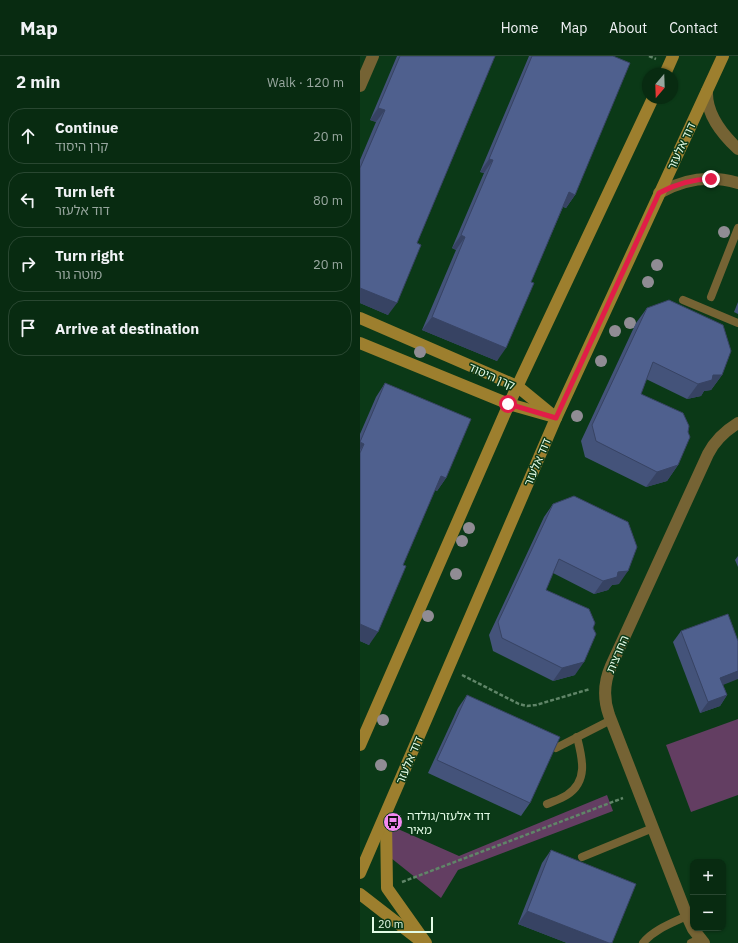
<!DOCTYPE html>
<meta charset="utf-8">
<style>
:root{--surface:#082b11;--page:#11331a;--text:#f1f3f6;--muted:#98a79f;--line:#294731}
body{margin:0;font-family:"IBM Plex Sans","Noto Sans Hebrew",sans-serif;background:var(--page);color:var(--text)}
.controls{position:absolute;right:12px;bottom:12px;display:grid;overflow:hidden;border-radius:8px;box-shadow:0 1px 3px #0004}
.controls button{width:36px;height:36px;display:grid;place-items:center;padding:0;border:0;border-bottom:1px solid var(--line);background:var(--surface);color:var(--text);font:20px sans-serif}
.compass{position:absolute;left:282px;top:12px;width:36px;height:36px;border-radius:50%;background:var(--surface);box-shadow:0 1px 3px #0004;rotate:199deg}
.scale{position:absolute;left:12px;bottom:10px;width:61px;box-sizing:border-box;padding-left:4px;border:2px solid #e3fbe6;border-top:0;font-size:11px;line-height:14px;white-space:nowrap;color:#e3fbe6;-webkit-text-stroke:3px #0b3917;paint-order:stroke}
.stop{position:absolute;width:12px;height:12px;margin:-9px;border:3px solid #e11d48;border-radius:50%;background:#fff}
.stop.end{background:#e11d48;border-color:#fff;box-shadow:0 1px 4px #0008}
.list{margin:0;padding:0;list-style:none}
h2{display:flex;justify-content:space-between;align-items:center;height:52px;margin:0;padding:0 16px;font-size:17px}
h2 small{font-size:13px;font-weight:400;color:var(--muted)}
.list li{display:grid;grid-template-columns:26px 1fr auto;gap:12px;align-items:center;box-sizing:border-box;height:56px;margin:0 8px 8px;padding:0 8px;border:1px solid var(--line);border-radius:16px}
.list b{display:block;font-size:15px;white-space:nowrap}
.list p{margin:0;font-size:13px;white-space:nowrap;color:var(--muted)}
.list em{font-size:13px;font-style:normal;color:var(--muted)}
.icon{flex:none;width:22px;height:22px;fill:none;stroke:currentColor;stroke-width:2;stroke-linecap:round;stroke-linejoin:round}
.map{position:relative;flex:none;width:378px;height:887px;overflow:hidden}
header{display:flex;align-items:center;gap:24px;box-sizing:border-box;height:56px;padding:0 20px;background:var(--surface);border-bottom:1px solid var(--line)}
header strong{font-size:19px}
nav{display:flex;gap:22px;margin-inline-start:auto;font-size:14px}
main{display:flex}
aside{flex:1;background:var(--surface)}
.map>svg:first-child{display:block}
.green{fill:#633e62}
.lines{fill:none;stroke-linecap:round;stroke-linejoin:round}
.path{stroke:#608568;stroke-width:2.5;stroke-dasharray:4 2;stroke-linecap:butt}
.lane{stroke:#756334;stroke-width:8}
.street{stroke:#756334;stroke-width:12}
.secondary{stroke:#9d7f2e;stroke-width:12}
.tree{fill:#908c94}
.wall{fill:#44537a}
.shaded-wall{fill:#374363}
.building{fill:#4f608e;stroke:#374363}
.route{stroke:#e11d48;stroke-width:5}
.labels{text-anchor:middle;dominant-baseline:central;stroke-width:3;stroke-linejoin:round;paint-order:stroke}
.street-label{font-size:12px;fill:#e3fbe6;stroke:#0b3917}
.poi-label{font-size:12px;fill:#e3fbe6;stroke:#0b3917;text-anchor:start}
</style>
<header>
<strong>Map</strong>
<nav><a>Home</a><a>Map</a><a>About</a><a>Contact</a></nav>
</header>
<main>
<aside>
<h2>2 min<small>Walk · 120 m</small></h2>
<ul class="list">
<li><svg class="icon" aria-label="ahead" viewBox="0 0 24 24"><path d="M12 20V5M6 11l6-6 6 6"/></svg><div><b>Continue</b><p>קרן היסוד</p></div><em>20 m</em></li>
<li><svg class="icon" aria-label="left" viewBox="0 0 24 24"><path d="M17 20v-9H6M10 6l-5 5 5 5"/></svg><div><b>Turn left</b><p>דוד אלעזר</p></div><em>80 m</em></li>
<li><svg class="icon" aria-label="right" viewBox="0 0 24 24"><path d="M7 20v-9h11M14 6l5 5-5 5"/></svg><div><b>Turn right</b><p>מוטה גור</p></div><em>20 m</em></li>
<li><svg class="icon" aria-label="arrive" viewBox="0 0 24 24"><path d="M6 21V4h12l-3 4 3 4H6"/></svg><div><b>Arrive at destination</b></div></li>
</ul>
</aside>
<div class="map">
<svg width="378" height="887" viewBox="0 0 378 887">
<rect width="100%" height="100%" fill="#0b3917"/>
<g class="green">
<polygon points="378,663 378,739 331,756 306,689"/>
<polygon points="247,739 253,755 98,814 81,842 31,802 29,769 99,800"/>
</g>
<g class="lines">
<g class="path">
<polyline points="289,0 296,3"/>
<polyline points="102,619 159,648 167,650 176,649 230,633"/>
<polyline points="42,826 263,742"/>
</g>
<g class="lane">
<polyline points="351,241 378,172"/>
<polyline points="323,244 378,267"/>
<polyline points="196,692 251,664"/>
<path d="M187 748C194 745 201 743 207 739 229 725 222 701 217 681"/>
<polyline points="222,801 293,772"/>
<path d="M283 887C293 874 312 867 327 860"/>
<polyline points="331,887 340,883"/>
</g>
<g class="street">
<polyline points="0,30 13,0"/>
<path d="M347 35C346 58 361 77 378 93"/>
<path d="M299 137C324 123 351 119 378 127"/>
<path d="M344 887 333 873 327 860 249 659C243 642 244 626 251 610L348 398C355 384 365 375 378 367"/>
</g>
<g class="secondary">
<polyline points="305,18 313,0"/>
<polyline points="0,262 157,330 196,362"/>
<polyline points="0,287 149,348 191,360"/>
<polyline points="0,689 149,348 293,42"/>
<polyline points="26,763 27,832 66,887"/>
<polyline points="0,817 196,362 363,0"/>
<polyline points="0,838 58,883"/>
</g>
</g>
<g class="tree">
<circle cx="364" cy="176" r="6"/>
<circle cx="297" cy="209" r="6"/>
<circle cx="288" cy="226" r="6"/>
<circle cx="270" cy="267" r="6"/>
<circle cx="255" cy="275" r="6"/>
<circle cx="60" cy="296" r="6"/>
<circle cx="241" cy="305" r="6"/>
<circle cx="217" cy="360" r="6"/>
<circle cx="109" cy="472" r="6"/>
<circle cx="102" cy="485" r="6"/>
<circle cx="96" cy="518" r="6"/>
<circle cx="68" cy="560" r="6"/>
<circle cx="23" cy="664" r="6"/>
<circle cx="21" cy="709" r="6"/>
</g>
<g class="wall">
<polygon points="37,0 135,0 57,187 28,259 0,247 0,104 16,66 10,64"/>
<polygon points="169,0 253,0 215,139 206,152 203,151 137,305 62,274 96,194 92,192 124,117 120,116"/>
<polygon points="378,246 378,258 374,256"/>
<polygon points="287,252 362,319 351,334 344,335 341,340 327,343 286,323 281,338 318,409 307,425 286,431 225,401 221,385 276,267"/>
<polygon points="25,327 86,422 77,435 75,434 9,589 0,585 0,378 16,341"/>
<polygon points="193,448 259,528 252,529 248,534 234,538 193,517 186,534 215,619 193,625 133,595 129,579 184,461"/>
<polygon points="378,500 378,511 375,504"/>
<polygon points="321,575 363,629 367,639 360,650 340,657 313,586"/>
<polygon points="107,639 170,747 161,760 68,717 98,652"/>
<polygon points="191,794 252,887 207,887 158,868 182,807"/>
</g>
<g class="shaded-wall">
<polygon points="18,52 25,54 16,66 10,64"/>
<polygon points="129,103 133,104 124,117 120,116"/>
<polygon points="209,136 215,139 206,152 200,149"/>
<polygon points="101,179 105,181 96,194 92,192"/>
<polygon points="0,232 37,247 28,259 0,247"/>
<polygon points="72,261 146,292 137,305 62,274"/>
<polygon points="353,319 362,319 351,334 344,335 341,340 327,343 338,328"/>
<polygon points="0,386 4,388 0,394"/>
<polygon points="318,409 307,425 286,431 297,416"/>
<polygon points="81,420 86,422 77,435 72,433"/>
<polygon points="268,515 259,528 252,529 248,534 234,538 243,525 258,516"/>
<polygon points="0,568 18,576 9,589 0,585"/>
<polygon points="224,606 215,619 193,625 202,612"/>
<polygon points="378,615 378,623 353,633 360,622"/>
<polygon points="367,639 360,650 340,657 348,646"/>
<polygon points="167,855 249,887 207,887 158,868"/>
</g>
<g class="building">
<polygon points="40,0 135,0 57,187 61,189 37,247 0,232 0,112 25,54 18,52"/>
<polygon points="172,0 253,0 270,7 215,139 209,136 171,226 174,227 146,292 72,261 105,181 101,179 133,104 129,103"/>
<polygon points="309,244 363,269 371,295 362,319 353,319 352,324 338,328 293,306 281,338 323,357 329,370 328,376 330,381 318,409 297,416 236,385 232,369 287,252"/>
<polygon points="25,327 111,363 86,422 81,420 43,509 46,510 18,576 0,568 0,397 4,388 0,386"/>
<polygon points="214,440 268,466 277,491 268,515 258,516 257,521 243,525 199,503 186,534 229,553 235,567 233,572 236,578 224,606 202,612 142,582 138,566 193,448"/>
<polygon points="368,558 378,585 378,615 360,622 367,639 348,646 321,575"/>
<polygon points="107,639 200,681 170,747 77,704"/>
<polygon points="191,794 276,828 252,887 249,887 167,855"/>
</g>
<g class="lines">
<path class="route" d="M148 348 196 362 299 137C316 128 332 123 351 123"/>
</g>
<defs>
<g id="bus-disc" transform="scale(1)"><circle r="9.5" fill="#f389f1" stroke="#0b3917"/><path d="M-5-6H5V4H4V6H2V4H-2V6H-4V4H-5ZM-3.5-4V0h7V-4ZM-3.5 1.2v1.5H-2V1.2ZM2 1.2v1.5H3.5V1.2Z" fill="#111"/></g>
</defs>
<g fill-rule="evenodd">
<use href="#bus-disc" x="33" y="766"/>
</g>
<g class="labels">
<g class="street-label">
<text transform="translate(321 90) rotate(-65)">דוד אלעזר</text>
<text transform="translate(132 320) rotate(24)">קרן היסוד</text>
<text transform="translate(177 406) rotate(-67)">דוד אלעזר</text>
<text transform="translate(257 598) rotate(-67)">החרצית</text>
<text transform="translate(49 704) rotate(-67)">דוד אלעזר</text>
</g>
<g class="poi-label">
<text x="47" y="759">דוד אלעזר/גולדה<tspan x="47" dy="14">מאיר</tspan></text>
</g>
</g>
</svg>
<div class="controls">
<button>+</button>
<button>−</button>
</div>
<svg class="compass" viewBox="-18 -18 36 36"><path d="M0-13l5 13h-10z" fill="#e53935"/><path d="M0 13l5-13h-10z" fill="#98a79f"/></svg>
<div class="scale">20 m</div>
<div class="stop" style="left:148px;top:348px"></div>
<div class="stop end" style="left:351px;top:123px"></div>
</div>
</main>
